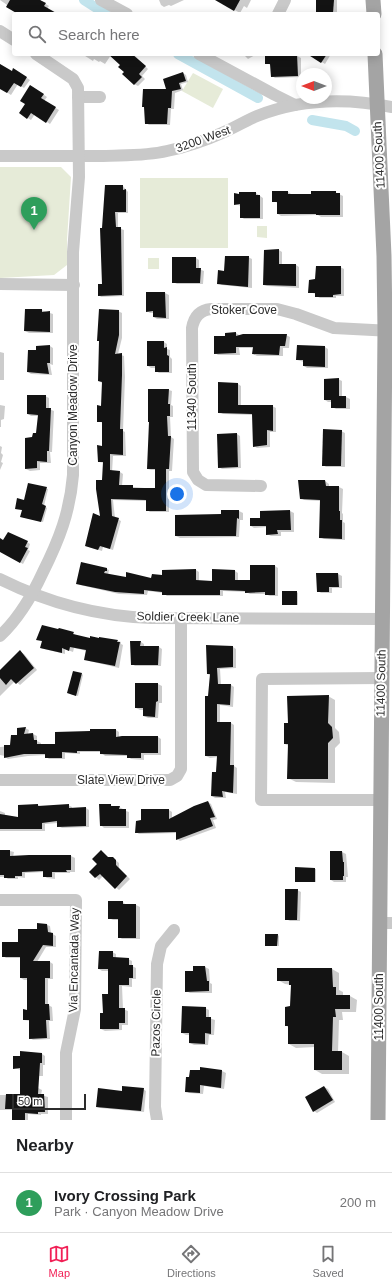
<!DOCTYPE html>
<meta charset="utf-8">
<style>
:root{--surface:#fff;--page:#f6f6f6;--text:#202124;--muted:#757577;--line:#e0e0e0;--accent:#f12056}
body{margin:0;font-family:Arial,sans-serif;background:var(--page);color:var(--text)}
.compass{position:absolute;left:296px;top:68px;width:36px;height:36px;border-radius:50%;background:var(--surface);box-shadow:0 2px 10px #0003;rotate:270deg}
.scale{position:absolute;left:12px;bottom:10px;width:74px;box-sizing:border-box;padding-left:4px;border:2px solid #2c2c2c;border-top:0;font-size:11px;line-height:14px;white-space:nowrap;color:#2c2c2c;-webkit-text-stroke:3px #fff;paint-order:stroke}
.you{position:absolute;left:177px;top:494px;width:14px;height:14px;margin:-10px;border:3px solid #fff;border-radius:50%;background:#1a73e8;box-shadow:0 0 0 6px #1a73e833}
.badge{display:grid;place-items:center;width:26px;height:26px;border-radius:50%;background:var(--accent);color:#fff;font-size:13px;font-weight:700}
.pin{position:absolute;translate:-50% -33px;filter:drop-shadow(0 1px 2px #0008)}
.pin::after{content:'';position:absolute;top:21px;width:14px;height:12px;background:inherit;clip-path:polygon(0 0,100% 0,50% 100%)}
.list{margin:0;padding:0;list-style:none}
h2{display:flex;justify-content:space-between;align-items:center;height:52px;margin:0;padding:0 16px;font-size:17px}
h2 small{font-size:13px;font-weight:400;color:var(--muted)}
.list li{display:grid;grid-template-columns:26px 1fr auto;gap:12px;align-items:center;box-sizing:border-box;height:60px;padding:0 16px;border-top:1px solid var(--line)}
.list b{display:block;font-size:15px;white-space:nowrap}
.list p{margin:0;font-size:13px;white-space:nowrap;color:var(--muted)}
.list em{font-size:13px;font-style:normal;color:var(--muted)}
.icon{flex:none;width:22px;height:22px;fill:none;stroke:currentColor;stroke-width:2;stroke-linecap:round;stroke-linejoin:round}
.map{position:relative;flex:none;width:392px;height:1120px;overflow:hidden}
.search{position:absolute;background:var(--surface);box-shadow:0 2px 10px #0003;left:12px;right:12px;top:12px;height:44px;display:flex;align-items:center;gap:10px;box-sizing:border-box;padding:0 14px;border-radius:4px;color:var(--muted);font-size:15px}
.sheet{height:112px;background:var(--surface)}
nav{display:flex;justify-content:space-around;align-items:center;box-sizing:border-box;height:56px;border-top:1px solid var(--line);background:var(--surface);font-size:11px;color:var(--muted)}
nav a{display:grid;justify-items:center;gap:2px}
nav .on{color:var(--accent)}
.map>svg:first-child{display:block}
.green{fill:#e6ebd8}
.shadow{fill:#0003}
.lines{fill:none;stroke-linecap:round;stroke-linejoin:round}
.canal{stroke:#c2e4ed;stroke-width:10}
.building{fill:#131313}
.minor{stroke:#c9c9c9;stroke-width:12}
.major{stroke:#a4a4a4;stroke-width:15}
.labels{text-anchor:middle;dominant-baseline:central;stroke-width:4;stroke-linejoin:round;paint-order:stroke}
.street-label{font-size:12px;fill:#2c2c2c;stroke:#fff}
</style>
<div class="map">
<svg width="392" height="1120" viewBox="0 0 392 1120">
<rect width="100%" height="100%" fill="#fff"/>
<g class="green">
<polygon points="193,73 223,89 213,108 182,91"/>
<polygon points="0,167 61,167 71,177 67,240 67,265 54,275 0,278"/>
<rect x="140" y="178" width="88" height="70"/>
<polygon points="257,226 267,226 267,238 257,237"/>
<rect x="148" y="258" width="11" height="11"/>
</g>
<g class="shadow">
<polygon points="0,0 41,0 41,1 49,6 47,9 56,14 20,14"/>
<polygon points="159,0 184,0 171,6 169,5 164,7 161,5"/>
<polygon points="217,0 251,0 247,8 244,6 240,13"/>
<polygon points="317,0 337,0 337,14 319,14 317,13"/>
<polygon points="82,54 133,54 148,69 142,76 145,79 138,86 134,84 121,65 111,55 105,64 100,61 99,62 94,59 93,61"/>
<polygon points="234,54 242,54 237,56"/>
<polygon points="243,54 257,54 248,59"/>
<polygon points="266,54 284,54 285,57 297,56 301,58 301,77 275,78 272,76 271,65 266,63"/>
<polygon points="309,54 331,54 325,64"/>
<polygon points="0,64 12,72 14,69 30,80 24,88 18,84 11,95 0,88"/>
<polygon points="183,73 186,75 188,82 181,84 183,90 175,93 174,109 171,109 170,125 149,125 146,123"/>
<polygon points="31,86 47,97 44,101 59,110 50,124 35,114 31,120 20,113 26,104"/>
<polygon points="106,186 123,186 128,192 128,213 118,213 118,228 124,230 124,296 101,297 99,295 103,285 103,229"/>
<polygon points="288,192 291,194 291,195 312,195 335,192 343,196 343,217 321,217 318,215 281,216 278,214 278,203 273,201"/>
<polygon points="256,193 263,198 263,219 244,219 241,217 241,206 235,204"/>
<polygon points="279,250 282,252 282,265 296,265 299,267 299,288 267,286 264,285"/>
<polygon points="248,257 252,259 252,288 222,285 218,283"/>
<polygon points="196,258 199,260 199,269 204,271 203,284 177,284 173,282"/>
<polygon points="340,267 344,269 344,296 336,296 336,298 320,298 316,296 316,294 309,292 316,280"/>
<polygon points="147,293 165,293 169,295 169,319 157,319 154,317 154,313 150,313 147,311"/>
<polygon points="41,310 53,314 53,333 29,333 25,331"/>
<polygon points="118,311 122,313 122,338 118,354 124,356 125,377 123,431 125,432 126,456 113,456 112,472 120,472 123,474 122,486 156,489 156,470 151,470 148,469 169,390 172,391 171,405 173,406 173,417 170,417 171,437 174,439 172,471 169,471 169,512 150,512 147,510 147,501 113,500 115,518 121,521 113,550 103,547 102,551 86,546 101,517 104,463 99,462 103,447 103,423 98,421 102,407 102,383 99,381"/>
<polygon points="236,333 239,335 239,336 286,335 290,337 289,348 283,348 283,356 257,356 253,354 254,348 239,348 240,355 218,355 215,353 226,337"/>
<polygon points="164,342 167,344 167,349 170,350 170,357 172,359 172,373 159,373 156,371 156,368 151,368 148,366"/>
<polygon points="50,346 53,348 53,365 50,364 52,375 31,374 28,372"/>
<polygon points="298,346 325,347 328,349 328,368 307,368 304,366 304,362 297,360"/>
<polygon points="0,352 4,353 4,380 0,380"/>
<polygon points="338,379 342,381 342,397 346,397 350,399 350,409 336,409 332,407 332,402 328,402 325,400"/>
<polygon points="238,384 241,386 241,406 272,406 276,408 276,432 270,432 270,447 257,448 254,446 253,415 223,414 219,412"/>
<polygon points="45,396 49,398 49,409 54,411 52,452 50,452 51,463 40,463 40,470 30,471 26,469 33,438 37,434 39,416 31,416 28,414"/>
<polygon points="0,405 5,406 4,419 1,420 1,427 0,427"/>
<polygon points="341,431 345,433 345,467 326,467 323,465"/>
<polygon points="237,434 240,436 241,468 222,469 219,467"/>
<polygon points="0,446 2,447 1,453 3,455 1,462 3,463 0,470"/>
<polygon points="325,481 329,484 329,487 339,487 343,489 342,513 343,514 343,522 345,523 345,540 324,539 320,537 321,501 304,500 301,498"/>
<polygon points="29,485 48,489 44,506 47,508 43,522 22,517 23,510 16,509 25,501"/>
<polygon points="222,511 239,511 243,513 243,520 240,520 239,537 180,538 176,536 222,515"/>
<polygon points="290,511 294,513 294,532 281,532 281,536 271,536 267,534 267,527 254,528 251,526 261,519 261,512"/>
<polygon points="0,540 4,542 27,542 30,544 28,550 30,551 23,564 0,551"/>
<polygon points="275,566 278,568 278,596 270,596 265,594 250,594 246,592 223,591 223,596 167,596 163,593 148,591 147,595 119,594 80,585 77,583 105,568 109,570 108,575 127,579 152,579 196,570 199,572 199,581 213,582 235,571 238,573 238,581 251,581"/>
<polygon points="318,574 338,574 342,576 342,588 332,588 332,593 321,593 318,591"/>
<polygon points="297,592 298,593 298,605 283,604"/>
<polygon points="73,633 77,636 91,639 99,640 100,638 118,641 121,642 121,644 123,645 119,668 89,661 86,659 87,651 74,648 73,652 65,649 65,654 44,649 41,648 43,642 37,639"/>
<polygon points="141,642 144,644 144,647 159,647 162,649 161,666 135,666 132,664"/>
<polygon points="233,647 236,649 236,668 220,669 221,685 231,685 234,687 233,707 220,705 220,723 231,723 234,725 234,766 237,768 237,794 225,792 226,798 215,798 212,796 216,773 218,757 210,758 206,756 211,676 208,674"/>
<polygon points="20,652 24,654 37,670 20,685 15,681 0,696 0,672"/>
<polygon points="82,674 83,675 78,696 70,694"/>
<polygon points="136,684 158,684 162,686 162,703 159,703 158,718 148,718 144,716 144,710 140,710 136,708"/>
<polygon points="328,696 335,700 335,728 339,732 340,743 335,748 335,783 296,782 288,778 289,746 285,744 289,724"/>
<polygon points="25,728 29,730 28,734 33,734 37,736 37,741 41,743 41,745 56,746 116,730 119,732 119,738 158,737 161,739 161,755 144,755 144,760 131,759 128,756 105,756 101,752 80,752 80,754 65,753 65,759 49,759 46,757 46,755 28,756 8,759 5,757 5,756 0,755 0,747 11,746 18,736"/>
<polygon points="208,802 211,804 217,819 213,820 216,828 180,841 177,839 177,833 139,834 136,832 142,821 169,810 172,812 172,818"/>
<polygon points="38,805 41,807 68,805 72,807 72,809 86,808 89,810 89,827 62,828 58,826 58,823 45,824 45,831 0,831 0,811 5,813 5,816 19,818 19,806"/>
<polygon points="110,805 114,807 119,807 123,809 123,810 129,812 129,828 104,828 101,825"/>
<polygon points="0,851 10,851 14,852 13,857 71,856 75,858 75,872 70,872 70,873 55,873 55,879 47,878 44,876 44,872 25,873 25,878 18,877 18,879 8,879 5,877 0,877"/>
<polygon points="101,851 109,858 113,858 119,863 119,868 130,879 119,890 103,876 99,880 90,872 98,864"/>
<polygon points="331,852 342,852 346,854 348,877 346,877 346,882 334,882 331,880"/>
<polygon points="315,869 316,869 316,882 296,881"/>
<polygon points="297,890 301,892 300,921 290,921 286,919"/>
<polygon points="123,902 126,905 136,905 140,907 140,939 122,939 119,937 119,920 113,920 109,918"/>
<polygon points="47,925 50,926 51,933 56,936 56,947 46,947 37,962 50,962 53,964 53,979 48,979 48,1005 52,1007 53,1021 49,1021 50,1039 33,1040 30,1038 30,1021 24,1020 28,1011 28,980 24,980 21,978 21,958 6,958 3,956 19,943"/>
<polygon points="278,935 279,936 279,946 267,946"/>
<polygon points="112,952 116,954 116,958 128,959 132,961 132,966 136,968 136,979 132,979 132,987 122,986 123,1009 128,1011 128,1025 122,1025 122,1030 105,1031 101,1029 109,995 109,971 102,971 99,969"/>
<polygon points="194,967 205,967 209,969 210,983 212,984 212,993 190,993 186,991 194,972"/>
<polygon points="332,969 339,973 339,990 343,992 343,996 350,996 357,1000 356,1012 342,1012 343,1020 339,1020 338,1052 342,1052 349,1056 349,1074 322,1074 315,1070 315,1047 296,1048 289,1044 289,1028 286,1025 291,1007 292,985 285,984 278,980"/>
<polygon points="205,1008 209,1010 209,1018 215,1020 214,1035 209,1035 208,1045 194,1045 190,1043 190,1035 186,1035 182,1033"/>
<polygon points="42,1054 45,1056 45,1065 43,1065 43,1076 25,1076 21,1070 14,1068 21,1057"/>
<polygon points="215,1071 222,1071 226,1073 224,1089 204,1086 203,1094 189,1093 186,1091"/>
<polygon points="324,1087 328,1089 335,1102 317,1113 314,1111"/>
<polygon points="38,1088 42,1090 41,1095 48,1097 48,1114 41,1114 41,1115 28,1114 28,1120 14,1120 13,1110 0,1110 0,1095 21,1095"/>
<polygon points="143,1089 146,1091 144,1112 100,1108 97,1107"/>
</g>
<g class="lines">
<g class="canal">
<polyline points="84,0 106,14"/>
<polyline points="178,54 258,98"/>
<polyline points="312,120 346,126 355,131"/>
</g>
</g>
<g class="building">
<polygon points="10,0 40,0 46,3 44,6 58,14 18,14 6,7"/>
<polygon points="215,0 240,0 234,11"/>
<polygon points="316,0 334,0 333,13 316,13"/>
<polygon points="108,54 132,54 146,66 139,74 142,77 134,85 122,74 124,72 118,67 120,65"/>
<polygon points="265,54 297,54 298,76 271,77 270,64 265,64"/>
<polygon points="307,54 327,54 321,63"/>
<polygon points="0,64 12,71 13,68 27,77 21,87 14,83 7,93 0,89"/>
<polygon points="183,72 186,81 179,83 181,89 172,91 171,108 168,108 167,124 145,124 144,107 142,107 143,89 166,89 163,79"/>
<polygon points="30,85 44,94 41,98 56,107 46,123 31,113 27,119 19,113 25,104 20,101"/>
<polygon points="105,185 123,185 123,190 126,189 126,212 115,212 116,227 121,227 122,295 98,296 98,284 102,284 100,228 102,228"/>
<polygon points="272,191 288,191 288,194 311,194 311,191 336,191 336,193 340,193 340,215 316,215 316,214 277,214 277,202 272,202"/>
<polygon points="239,192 256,192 256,195 260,195 260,218 240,218 240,204 234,205 234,193 239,194"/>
<polygon points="279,249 279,264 296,264 296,286 263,285 264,250"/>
<polygon points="225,256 249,256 248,287 217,284 218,270 224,271"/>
<polygon points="172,257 196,257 196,268 201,268 200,283 172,283"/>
<polygon points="316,266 341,266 341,294 333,295 333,297 315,297 315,293 308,293 309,280 315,279"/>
<polygon points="146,292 165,292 166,318 153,317 153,311 146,312"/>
<polygon points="25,309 42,309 42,312 50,311 50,332 24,331"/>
<polygon points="99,309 119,310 119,335 115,354 122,353 122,375 120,429 123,429 123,455 110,454 110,470 120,471 119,485 133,485 133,488 155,488 155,469 147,469 149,422 148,422 148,389 169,389 168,404 170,404 170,416 167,416 168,436 171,436 169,469 166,469 166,511 146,511 146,500 111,499 112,516 119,518 110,549 100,546 98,550 85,546 93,513 100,516 96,489 96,480 102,480 103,462 98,462 97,445 102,446 102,422 97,422 97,405 101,406 102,382 98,381 99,341 97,341"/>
<polygon points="236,332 236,336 243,334 287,334 285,346 280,346 279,355 252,354 253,347 236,347 236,353 214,354 214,336 225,336 225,333"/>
<polygon points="147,341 164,341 164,348 167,347 167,355 169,356 169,372 155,372 155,366 147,366"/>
<polygon points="50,345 50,363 47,363 49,374 27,372 28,350 36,350 36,346"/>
<polygon points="297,345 325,346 325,367 303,366 303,360 296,360"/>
<polygon points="339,378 339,396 346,396 346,408 331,408 331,400 324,400 324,379"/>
<polygon points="218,382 238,383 238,405 273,405 273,431 267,430 267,445 253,447 252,414 218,413"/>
<polygon points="27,395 46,395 46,408 51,408 49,451 47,451 47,462 37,461 37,468 25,469 25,438 32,437 33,433 36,433 38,415 27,414"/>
<polygon points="323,429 342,430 341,466 322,466"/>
<polygon points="237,433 238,467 218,468 217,434"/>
<polygon points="298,480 325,480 326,486 339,486 339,511 340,511 340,520 342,520 342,539 319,538 320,500 300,499"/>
<polygon points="28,483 47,487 42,504 46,506 41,522 20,517 22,510 15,509 17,498 24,500"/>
<polygon points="221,510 239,510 239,519 237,518 236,536 175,536 175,515 221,514"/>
<polygon points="290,510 291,530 277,530 278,534 266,535 266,526 250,526 250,518 260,518 260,511"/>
<polygon points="8,532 28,541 25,547 28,548 20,563 0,552 0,538 3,540"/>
<polygon points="81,562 107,568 107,571 105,571 104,573 126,577 126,572 151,578 152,574 162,575 162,570 196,569 196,580 212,581 212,569 235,570 235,580 250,580 250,565 275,565 275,595 265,595 265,592 245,593 245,591 220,590 220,595 162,595 162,592 144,590 144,594 115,592 76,584"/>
<polygon points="316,573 338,573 339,587 329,587 329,592 317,592"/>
<rect x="282" y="591" width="15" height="14"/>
<polygon points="42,625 58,629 59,628 74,632 73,634 90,638 90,636 99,638 99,637 118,640 117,642 120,642 115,666 84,660 86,650 70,647 69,651 62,648 62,653 40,648 42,641 36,640"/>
<polygon points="130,641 141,641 140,646 159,646 158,665 131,665"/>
<polygon points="206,645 233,646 233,667 217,668 218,684 231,684 230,705 217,704 217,722 231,722 230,765 234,765 233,793 222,791 223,797 211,796 212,772 216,772 217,756 205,756 205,696 208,696 210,674 207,674"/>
<polygon points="20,650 34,668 16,684 11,679 6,685 0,678 0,670"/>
<polygon points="73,671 82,673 76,696 67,693"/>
<polygon points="135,683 158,683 158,701 156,702 155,717 143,716 143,708 135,708"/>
<polygon points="329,695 328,723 332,727 333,738 328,743 328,779 287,779 288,744 284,744 284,723 288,723 287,696"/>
<polygon points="26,727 24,734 33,733 34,740 37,740 37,744 55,744 55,732 90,731 90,729 116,729 116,737 122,736 158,736 158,753 141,753 141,758 127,758 127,755 100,754 100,751 77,751 77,753 62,752 62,758 45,758 45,754 24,754 4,758 4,745 10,745 11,735 17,735 17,728"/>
<polygon points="208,801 215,817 210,818 213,826 176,840 176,832 135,833 136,821 141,820 141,809 169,809 169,819 194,806"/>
<polygon points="38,804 38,806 69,804 69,808 86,807 86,826 57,827 57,821 42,823 42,829 0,829 0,814 18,817 18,805"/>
<polygon points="99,804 111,804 111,806 120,806 119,809 126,809 126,826 100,826"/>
<polygon points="0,850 10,850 10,856 29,855 71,855 71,870 66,870 67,872 52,872 52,877 43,877 43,871 22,872 22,876 15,876 15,878 4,878 4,875 0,875"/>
<polygon points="101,850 108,857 113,857 116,860 116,865 127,876 115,889 100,874 95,878 89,872 97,864 92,859"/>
<polygon points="330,851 342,851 343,862 344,862 344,876 343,876 343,880 330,880"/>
<polygon points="295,867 315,868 315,882 295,882"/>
<polygon points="285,889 298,889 297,920 285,920"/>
<polygon points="108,901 123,901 123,904 136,904 136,938 118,938 118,919 108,919"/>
<polygon points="37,923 47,924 48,932 53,933 53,946 43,945 33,961 50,961 50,978 45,978 45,1004 49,1004 50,1020 46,1020 47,1038 29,1039 29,1020 23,1020 23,1009 27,1010 27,978 20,978 20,957 2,957 2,942 18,942 18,929 37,929"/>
<polygon points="265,934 278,934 277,946 265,946"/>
<polygon points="99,951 113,951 113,957 129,958 129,965 133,965 133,978 129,978 129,985 119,985 119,1008 125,1008 125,1023 119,1023 119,1029 100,1029 100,1013 103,1013 102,994 108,994 108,969 98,969"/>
<polygon points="193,966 205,966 207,981 209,981 209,991 185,992 185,971 193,971"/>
<polygon points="277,968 332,968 333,987 336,987 336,995 350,995 350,1009 335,1009 336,1017 333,1017 332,1051 342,1051 342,1070 314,1070 314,1044 288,1044 288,1026 285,1026 285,1007 290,1006 291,985 289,985 289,981 277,981"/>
<polygon points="182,1006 206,1007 206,1017 211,1017 211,1034 205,1033 205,1044 189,1043 189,1033 181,1033"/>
<polygon points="20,1051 42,1053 42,1063 40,1063 38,1094 44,1094 45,1112 38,1112 38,1114 25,1113 25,1120 12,1120 12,1109 5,1109 6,1094 20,1094 20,1068 13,1069 13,1056 20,1056"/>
<polygon points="200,1067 222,1070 221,1088 200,1085 200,1093 185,1092 186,1077 189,1077 190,1070 200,1070"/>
<polygon points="122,1086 144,1088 141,1111 96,1107 98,1088 122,1091"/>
<polygon points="324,1086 333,1100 313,1112 305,1097"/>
</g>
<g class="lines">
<g class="minor">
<polyline points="101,0 127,14"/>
<polyline points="278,14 285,0"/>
<polyline points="0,31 14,40"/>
<polyline points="199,54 275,95 295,105"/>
<polyline points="78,97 100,97"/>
<path d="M0 156C34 156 69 156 103 156 125 155 146 156 167 151 186 147 204 141 222 133 234 128 245 121 257 116 300 99 347 98 392 107"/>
<polyline points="0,284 74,285"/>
<path d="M261 486 206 485 198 480 193 472 192 328C194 317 200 310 211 309H277L296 314 334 328 392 331"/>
<path d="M0 579C48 603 97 616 151 618L382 619"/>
<path d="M0 636C19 618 32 596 43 572 59 540 70 512 73 475V252L79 177 78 88 73 79 36 54"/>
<polyline points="0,780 170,780 177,776 181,769 181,618"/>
<polyline points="380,800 261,800 262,679 381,678"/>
<polyline points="0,900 76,900 75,1009 66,1053 66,1120"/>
<polyline points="380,923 392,923"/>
<polyline points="157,1120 155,1107 157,964 161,946 174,930"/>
</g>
<g class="major">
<polyline points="373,0 374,14"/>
<polyline points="375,54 384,256 385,330 378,1120"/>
</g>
</g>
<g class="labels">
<g class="street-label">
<text transform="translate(203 139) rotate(-20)">3200 West</text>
<text transform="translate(379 155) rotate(-93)">11400 South</text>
<text x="244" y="310">Stoker Cove</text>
<text transform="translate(192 397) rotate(-90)">11340 South</text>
<text transform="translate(73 405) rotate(-90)">Canyon Meadow Drive</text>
<text transform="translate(188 617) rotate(1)">Soldier Creek Lane</text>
<text transform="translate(381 683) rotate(-89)">11400 South</text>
<text x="121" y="780">Slate View Drive</text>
<text transform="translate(74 960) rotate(-89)">Via Encantada Way</text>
<text transform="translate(379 1007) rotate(-90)">11400 South</text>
<text transform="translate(156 1023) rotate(-89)">Pazos Circle</text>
</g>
</g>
</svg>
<svg class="compass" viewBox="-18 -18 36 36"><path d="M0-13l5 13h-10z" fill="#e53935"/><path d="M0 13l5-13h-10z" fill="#757577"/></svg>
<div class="scale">50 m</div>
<div class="you"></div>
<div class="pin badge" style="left:34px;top:230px;background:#2e9e5b">1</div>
<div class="search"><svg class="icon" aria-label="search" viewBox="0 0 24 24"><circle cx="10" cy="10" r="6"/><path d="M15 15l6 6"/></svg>Search here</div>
</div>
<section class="sheet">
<h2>Nearby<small></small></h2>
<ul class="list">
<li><span class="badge" style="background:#2e9e5b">1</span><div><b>Ivory Crossing Park</b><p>Park · Canyon Meadow Drive</p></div><em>200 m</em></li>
</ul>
</section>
<nav>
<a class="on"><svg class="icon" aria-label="map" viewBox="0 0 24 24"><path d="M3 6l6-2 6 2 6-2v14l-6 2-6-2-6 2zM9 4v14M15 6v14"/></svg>Map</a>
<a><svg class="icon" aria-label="directions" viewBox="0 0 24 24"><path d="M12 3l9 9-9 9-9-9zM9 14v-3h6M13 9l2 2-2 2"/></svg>Directions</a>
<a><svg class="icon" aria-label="saved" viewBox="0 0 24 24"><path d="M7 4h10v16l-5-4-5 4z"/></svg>Saved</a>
</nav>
